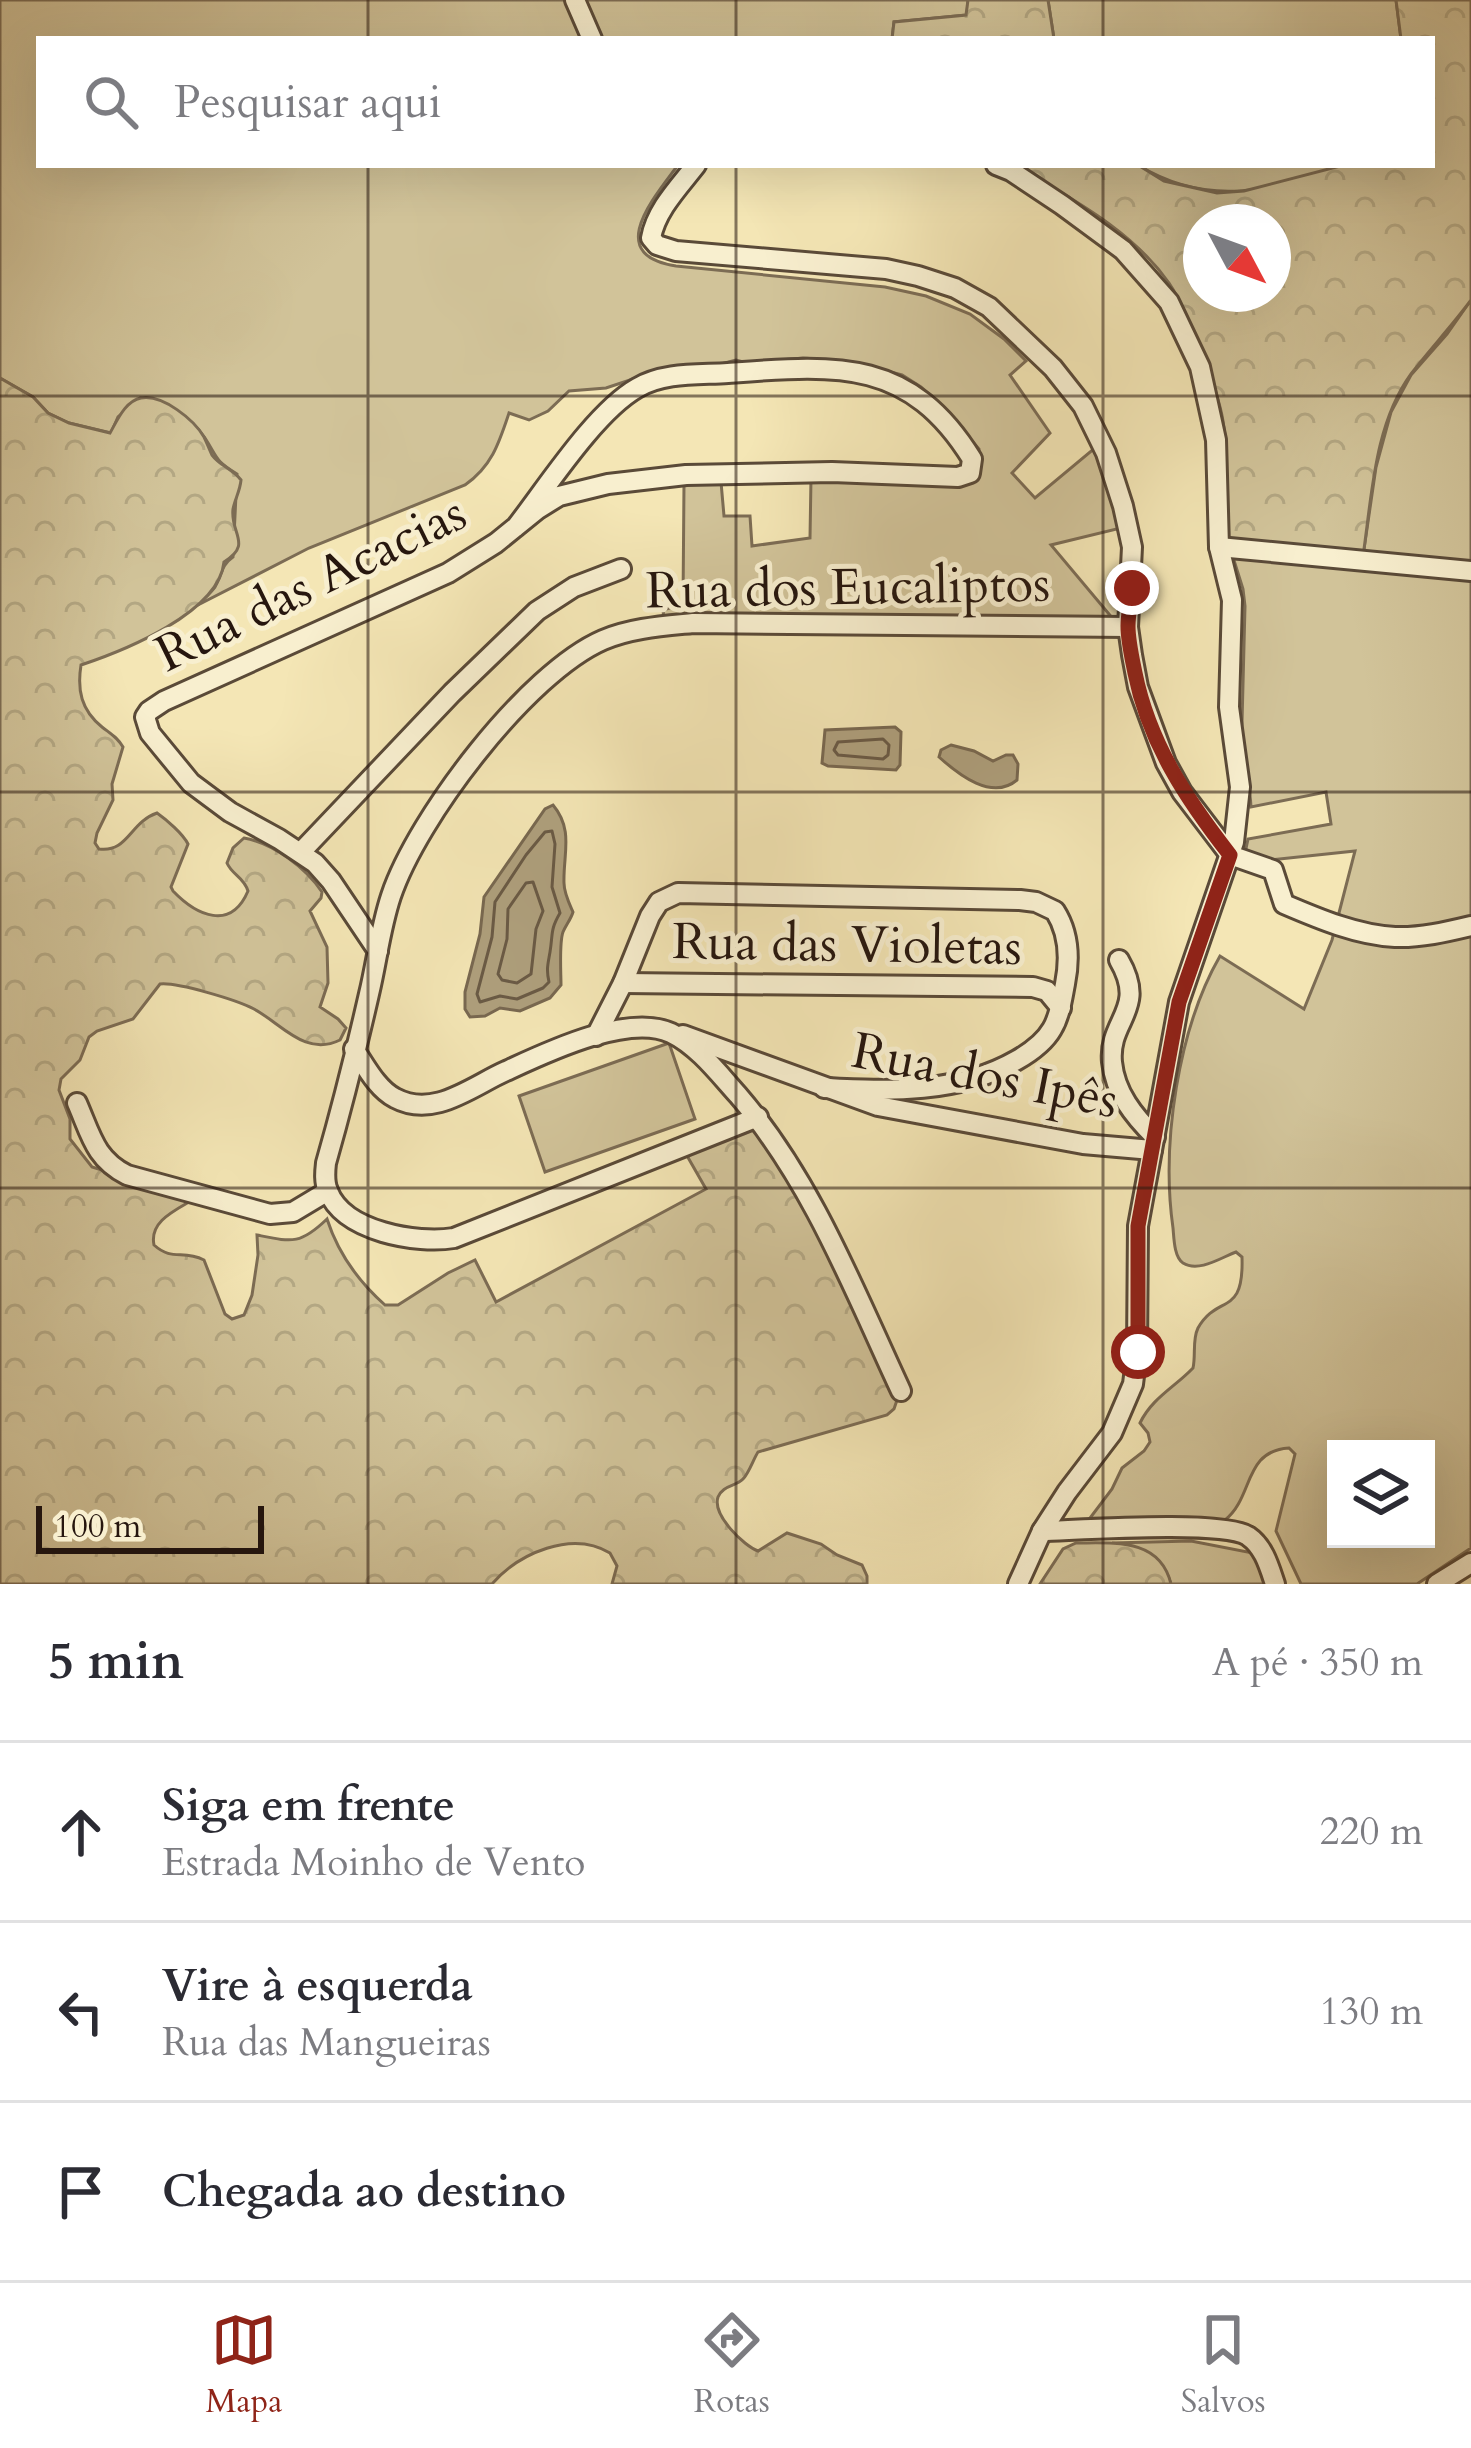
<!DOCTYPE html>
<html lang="pt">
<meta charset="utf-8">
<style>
:root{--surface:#fff;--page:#f2f2f3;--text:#2b2b33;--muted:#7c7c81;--line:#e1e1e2;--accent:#8f2418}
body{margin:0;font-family:Cardo,serif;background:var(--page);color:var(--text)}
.controls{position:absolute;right:36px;bottom:36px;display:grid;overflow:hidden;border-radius:0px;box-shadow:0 12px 48px #0002}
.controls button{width:108px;height:108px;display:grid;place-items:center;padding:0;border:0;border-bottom:3px solid var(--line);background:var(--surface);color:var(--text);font:60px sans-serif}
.compass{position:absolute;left:1183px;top:204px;width:108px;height:108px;border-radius:50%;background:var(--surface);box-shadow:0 12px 48px #0002;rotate:131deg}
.scale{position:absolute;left:36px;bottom:30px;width:228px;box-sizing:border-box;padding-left:12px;border:6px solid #26160e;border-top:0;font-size:33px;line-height:42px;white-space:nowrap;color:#26160e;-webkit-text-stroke:9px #f8efcf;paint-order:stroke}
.stop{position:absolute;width:36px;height:36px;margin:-27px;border:9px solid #8f2418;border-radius:50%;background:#fff}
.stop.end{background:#8f2418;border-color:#fff;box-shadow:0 3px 12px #0008}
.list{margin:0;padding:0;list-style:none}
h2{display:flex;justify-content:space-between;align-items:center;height:156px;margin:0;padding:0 48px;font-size:51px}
h2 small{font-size:39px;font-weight:400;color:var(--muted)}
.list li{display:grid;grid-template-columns:78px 1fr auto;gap:36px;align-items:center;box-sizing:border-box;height:180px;padding:0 48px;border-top:3px solid var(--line)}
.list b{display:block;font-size:45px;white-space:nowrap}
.list p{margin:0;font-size:39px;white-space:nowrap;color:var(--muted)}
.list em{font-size:39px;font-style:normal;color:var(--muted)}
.icon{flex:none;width:66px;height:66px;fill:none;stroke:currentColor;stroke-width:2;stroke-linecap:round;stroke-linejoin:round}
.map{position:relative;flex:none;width:1471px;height:1584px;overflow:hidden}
.search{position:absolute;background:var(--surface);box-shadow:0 12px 48px #0002;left:36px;right:36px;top:36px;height:132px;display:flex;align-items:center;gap:30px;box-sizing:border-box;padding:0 42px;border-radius:0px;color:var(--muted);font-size:45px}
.sheet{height:696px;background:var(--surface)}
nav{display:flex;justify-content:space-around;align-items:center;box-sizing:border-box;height:168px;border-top:3px solid var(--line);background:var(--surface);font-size:33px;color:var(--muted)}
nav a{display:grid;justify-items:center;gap:6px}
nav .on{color:var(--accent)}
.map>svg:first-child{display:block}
.grass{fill:#d1c399;stroke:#7c6c54;stroke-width:3;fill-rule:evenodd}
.forest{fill:url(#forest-crowns);stroke:#7c6c54;stroke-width:3;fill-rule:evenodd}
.water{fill:#ae9f7c;stroke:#786850;stroke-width:3}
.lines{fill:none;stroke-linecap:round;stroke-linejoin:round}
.shore{stroke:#6a5a45;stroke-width:3}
.minor-casing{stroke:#5a4a38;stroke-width:24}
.minor{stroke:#f8efcf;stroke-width:18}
.route{stroke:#8f2418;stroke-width:15}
.grid{fill:none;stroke:#26160e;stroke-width:3;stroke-opacity:0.55}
.labels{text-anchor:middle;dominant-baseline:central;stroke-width:10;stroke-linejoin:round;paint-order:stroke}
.street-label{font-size:51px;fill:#26160e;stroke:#f8efcf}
</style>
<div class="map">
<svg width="1471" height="1584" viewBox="0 0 1471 1584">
<defs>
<pattern id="forest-crowns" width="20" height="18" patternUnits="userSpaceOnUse" patternTransform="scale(3)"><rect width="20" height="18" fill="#d1c399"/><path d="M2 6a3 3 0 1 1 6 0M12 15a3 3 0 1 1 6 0" fill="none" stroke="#b3a783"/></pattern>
</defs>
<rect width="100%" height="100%" fill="#f4e6b5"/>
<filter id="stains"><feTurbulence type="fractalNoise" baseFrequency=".00167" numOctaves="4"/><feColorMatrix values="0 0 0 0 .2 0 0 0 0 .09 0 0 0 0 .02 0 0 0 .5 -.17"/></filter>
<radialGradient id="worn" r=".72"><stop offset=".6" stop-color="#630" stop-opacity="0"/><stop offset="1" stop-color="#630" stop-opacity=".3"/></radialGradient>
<g class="grass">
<path d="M0 0H968L967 15 894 22 892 39H39V165H678C653 199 604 255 676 266L885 287 926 296 970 314 1004 339 1026 361 1010 375 1050 433 1012 473 1035 498 1096 447 1121 528 1051 545 1114 620H664L663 610 683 604 684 484 721 482 724 516H750L752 546 810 538 811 478 957 484 979 466V449L937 401 921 387 902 375 852 362 803 358 747 363 736 360 721 364 660 370 606 388 569 391 548 411 529 420 509 413C499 443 492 466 465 485L309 548 194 607C201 601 209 595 215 587 222 575 221 565 233 557L237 474C214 460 218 458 205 438 190 416 165 401 140 398L118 417 111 433 69 423 48 413 33 397 0 378Z"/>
<polygon points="1048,0 1396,0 1401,39 1054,39"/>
<path d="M1138 165H1344C1271 191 1208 208 1138 165Z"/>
<path d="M1471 300V1548L1417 1584H1301L1276 1531 1295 1454 1289 1448C1243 1451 1254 1497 1225 1520L1090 1518 1112 1489 1122 1468 1144 1451 1150 1442 1148 1433 1140 1423C1152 1398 1175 1387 1193 1368 1196 1355 1192 1340 1198 1328 1218 1293 1244 1318 1242 1257L1236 1252C1222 1257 1199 1273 1183 1263 1174 1257 1174 1238 1173 1228 1161 1144 1178 1029 1220 956L1304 1009 1332 940 1355 851 1243 863 1248 839 1331 824 1326 792 1251 807C1250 778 1238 752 1242 723L1245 606 1243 589 1232 554 1363 556 1376 467 1391 412 1411 375 1447 334ZM1336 1449H1426V1539H1336Z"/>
<polygon points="669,1043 695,1119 545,1172 519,1096"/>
<path d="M1191 1541 1258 1554 1271 1584H1171C1164 1557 1138 1547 1112 1543Z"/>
</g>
<g class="forest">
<polygon points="968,0 1048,0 1054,39 892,39 894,22 966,15"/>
<path d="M1396 0H1471V300C1452 326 1430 349 1411 374 1374 425 1372 496 1363 556L1223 542C1224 503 1230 460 1223 421 1219 397 1209 374 1200 350 1191 327 1183 304 1169 283 1131 229 1070 198 1015 165H1138L1164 181 1217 193 1244 191 1344 165H1432V39H1401ZM1201 222H1273V294H1201Z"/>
<path d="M0 378 33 397 48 413 69 423 110 433C117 421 125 401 141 398 163 394 194 420 204 437 207 443 209 449 212 455 220 466 233 469 241 480 240 491 235 499 233 509 230 534 253 544 224 562 219 613 123 651 81 665 77 690 81 710 102 727 111 734 117 737 123 747L112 784 113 800 97 833 95 843 99 849C128 853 130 822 157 813 167 820 183 834 188 844L171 887 173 891C197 916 231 931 248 891 244 877 232 875 227 863L233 848 244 838C273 843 306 868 322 892L321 898 310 911 327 947 328 983 320 1007 338 1019 346 1028 340 1040C305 1057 282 1024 254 1009 237 1000 177 982 160 984L133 1019 97 1031 89 1037 80 1060 61 1079 59 1090 70 1119V1139L92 1167 194 1199C176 1210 149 1221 154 1245 173 1262 182 1249 204 1260L225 1314 232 1319 244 1315 252 1295 258 1255 257 1235C292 1242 300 1245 327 1219 338 1253 359 1282 385 1305H398L448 1273 475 1260 496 1302 706 1189 686 1154 756 1125 825 1242 897 1400 894 1409 887 1415 758 1452C753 1460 749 1473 743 1479 735 1487 723 1485 718 1497 712 1515 744 1546 758 1551L787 1533 821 1544 837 1555 862 1565 867 1576V1584H612L617 1566 610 1553C572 1530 519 1553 492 1584H0Z"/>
<path d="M1076 1543C1115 1543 1160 1538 1171 1584H1040L1063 1549Z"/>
</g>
<g class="water">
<polygon points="895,727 901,732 900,765 896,770 828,766 822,763 825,730"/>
<path d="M951 745 974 751 993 761 1006 755H1013L1018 764 1017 780C992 801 959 775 939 757L941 750Z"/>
<path d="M553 805C574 830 563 854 564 883 564 893 569 903 573 912 571 919 566 925 563 932 559 943 561 973 561 985L550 998 520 1011 500 1008 485 1016 470 1017 465 1009V992L480 934 484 897 545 809Z"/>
</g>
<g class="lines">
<g class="shore">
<polygon points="883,739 889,745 888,755 883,759 838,755 834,750 838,742"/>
<path d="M552 831 555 844 552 887 560 913C550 930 553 934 550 952 548 964 546 969 549 982L543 988 517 999 500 996 480 1002 477 994 492 937 495 902 526 855 545 832Z"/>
<polygon points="533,882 543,911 536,929 531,974 517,983 502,980 498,974 507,939 508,909 526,883"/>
</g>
<g class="minor-casing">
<g id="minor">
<polyline points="575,0 592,39"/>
<path d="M696 165C679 187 656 210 651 238L657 245 676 251 886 269 918 276 955 288 989 307 1053 368 1083 406 1106 453 1123 506 1132 547 1128 627 1132 655 1138 687 1166 763 1182 792 1230 855 1273 870 1284 904C1319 919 1357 935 1395 937 1420 938 1446 932 1471 926"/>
<polyline points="996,165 1011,171 1062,205 1123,250 1169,302 1200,367 1216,440 1219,547 1232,600 1229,707 1240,787 1234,842 1179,1002 1152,1150 1138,1226 1137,1352 1133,1384 1112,1433 1067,1492 1042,1531 1018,1584"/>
<polyline points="1219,547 1471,571"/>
<polyline points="301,852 452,693 537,611 574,587 621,569"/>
<path d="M378 951 331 881 315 863 279 839 230 812 191 783 150 733 145 717 149 711 164 701 448 573 496 543 538 509 559 496 608 484 686 475 832 472 958 477 970 473 972 459C909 357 835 365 728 373 699 375 664 372 637 388 595 412 547 487 516 527"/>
<path d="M1119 960C1148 1010 1108 1019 1112 1062 1115 1093 1134 1116 1155 1137"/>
<polyline points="623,983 1033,987 1047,991 1061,1008"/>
<polyline points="683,1035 878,1106 1083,1144 1152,1150"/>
<path d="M596 1036 623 983 650 916 659 902 678 893 1020 900 1036 902 1055 911C1069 933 1070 959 1065 984 1062 999 1060 1016 1052 1029 1044 1043 1031 1052 1017 1060 958 1094 890 1091 824 1088"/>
<path d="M354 1049C365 1065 377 1089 395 1098 434 1119 472 1086 506 1071 547 1052 628 1013 671 1033 698 1046 719 1074 738 1095 812 1181 854 1290 901 1391"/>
<path d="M77 1103C91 1135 95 1159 127 1175L270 1214 293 1212 328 1191"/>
<path d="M758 1117 454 1238C417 1244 344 1232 328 1191 324 1182 325 1172 326 1163 342 1107 356 1051 369 994 377 961 380 929 391 896 417 818 527 673 603 640 631 628 663 626 693 623L1128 627"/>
<path d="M1042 1531C1079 1530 1223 1520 1248 1536 1264 1547 1269 1566 1275 1584"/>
<polyline points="1437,1584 1471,1563"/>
</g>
</g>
<use href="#minor" class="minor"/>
</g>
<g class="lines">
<path class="route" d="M1132 588C1131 601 1128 614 1128 626 1128 641 1132 658 1135 673 1149 743 1187 800 1230 855L1179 1002 1138 1226V1352"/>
</g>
<path class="grid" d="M368 0V39M736 0V39M1103 0V39M368 165V1584M736 165V1584M1103 165V1584M0 396H1471M0 792H1471M0 1188H1471"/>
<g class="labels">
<g class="street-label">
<text transform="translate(311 584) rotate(-26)">Rua das Acacias</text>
<text transform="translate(848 588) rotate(-1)">Rua dos Eucaliptos</text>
<text transform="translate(847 945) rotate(1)">Rua das Violetas</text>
<text transform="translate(985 1076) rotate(11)">Rua dos Ipês</text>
</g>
</g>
<rect width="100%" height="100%" filter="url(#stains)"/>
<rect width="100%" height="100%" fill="url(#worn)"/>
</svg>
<div class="controls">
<button><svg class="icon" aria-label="layers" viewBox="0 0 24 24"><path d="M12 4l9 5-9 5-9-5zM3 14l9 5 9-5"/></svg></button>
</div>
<svg class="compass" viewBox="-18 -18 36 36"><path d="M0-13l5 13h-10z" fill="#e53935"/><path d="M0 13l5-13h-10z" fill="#7c7c81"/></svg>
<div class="scale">100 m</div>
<div class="stop" style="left:1138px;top:1352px"></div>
<div class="stop end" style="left:1132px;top:588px"></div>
<div class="search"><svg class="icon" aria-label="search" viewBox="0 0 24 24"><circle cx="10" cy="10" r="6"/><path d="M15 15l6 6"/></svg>Pesquisar aqui</div>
</div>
<section class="sheet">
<h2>5 min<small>A pé · 350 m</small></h2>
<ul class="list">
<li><svg class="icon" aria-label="ahead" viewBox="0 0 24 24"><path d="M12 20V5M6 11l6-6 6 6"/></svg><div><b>Siga em frente</b><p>Estrada Moinho de Vento</p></div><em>220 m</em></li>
<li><svg class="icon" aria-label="left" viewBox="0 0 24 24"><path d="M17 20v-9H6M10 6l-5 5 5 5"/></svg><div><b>Vire à esquerda</b><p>Rua das Mangueiras</p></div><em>130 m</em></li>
<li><svg class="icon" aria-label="arrive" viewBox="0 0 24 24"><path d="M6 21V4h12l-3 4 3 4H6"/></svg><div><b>Chegada ao destino</b></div></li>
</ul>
</section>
<nav>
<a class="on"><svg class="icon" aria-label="map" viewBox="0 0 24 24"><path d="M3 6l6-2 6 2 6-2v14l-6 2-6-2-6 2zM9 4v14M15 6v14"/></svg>Mapa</a>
<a><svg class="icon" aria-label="directions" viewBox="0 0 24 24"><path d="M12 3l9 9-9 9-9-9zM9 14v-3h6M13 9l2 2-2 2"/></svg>Rotas</a>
<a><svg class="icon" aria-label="saved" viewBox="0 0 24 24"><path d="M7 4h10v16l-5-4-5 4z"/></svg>Salvos</a>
</nav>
